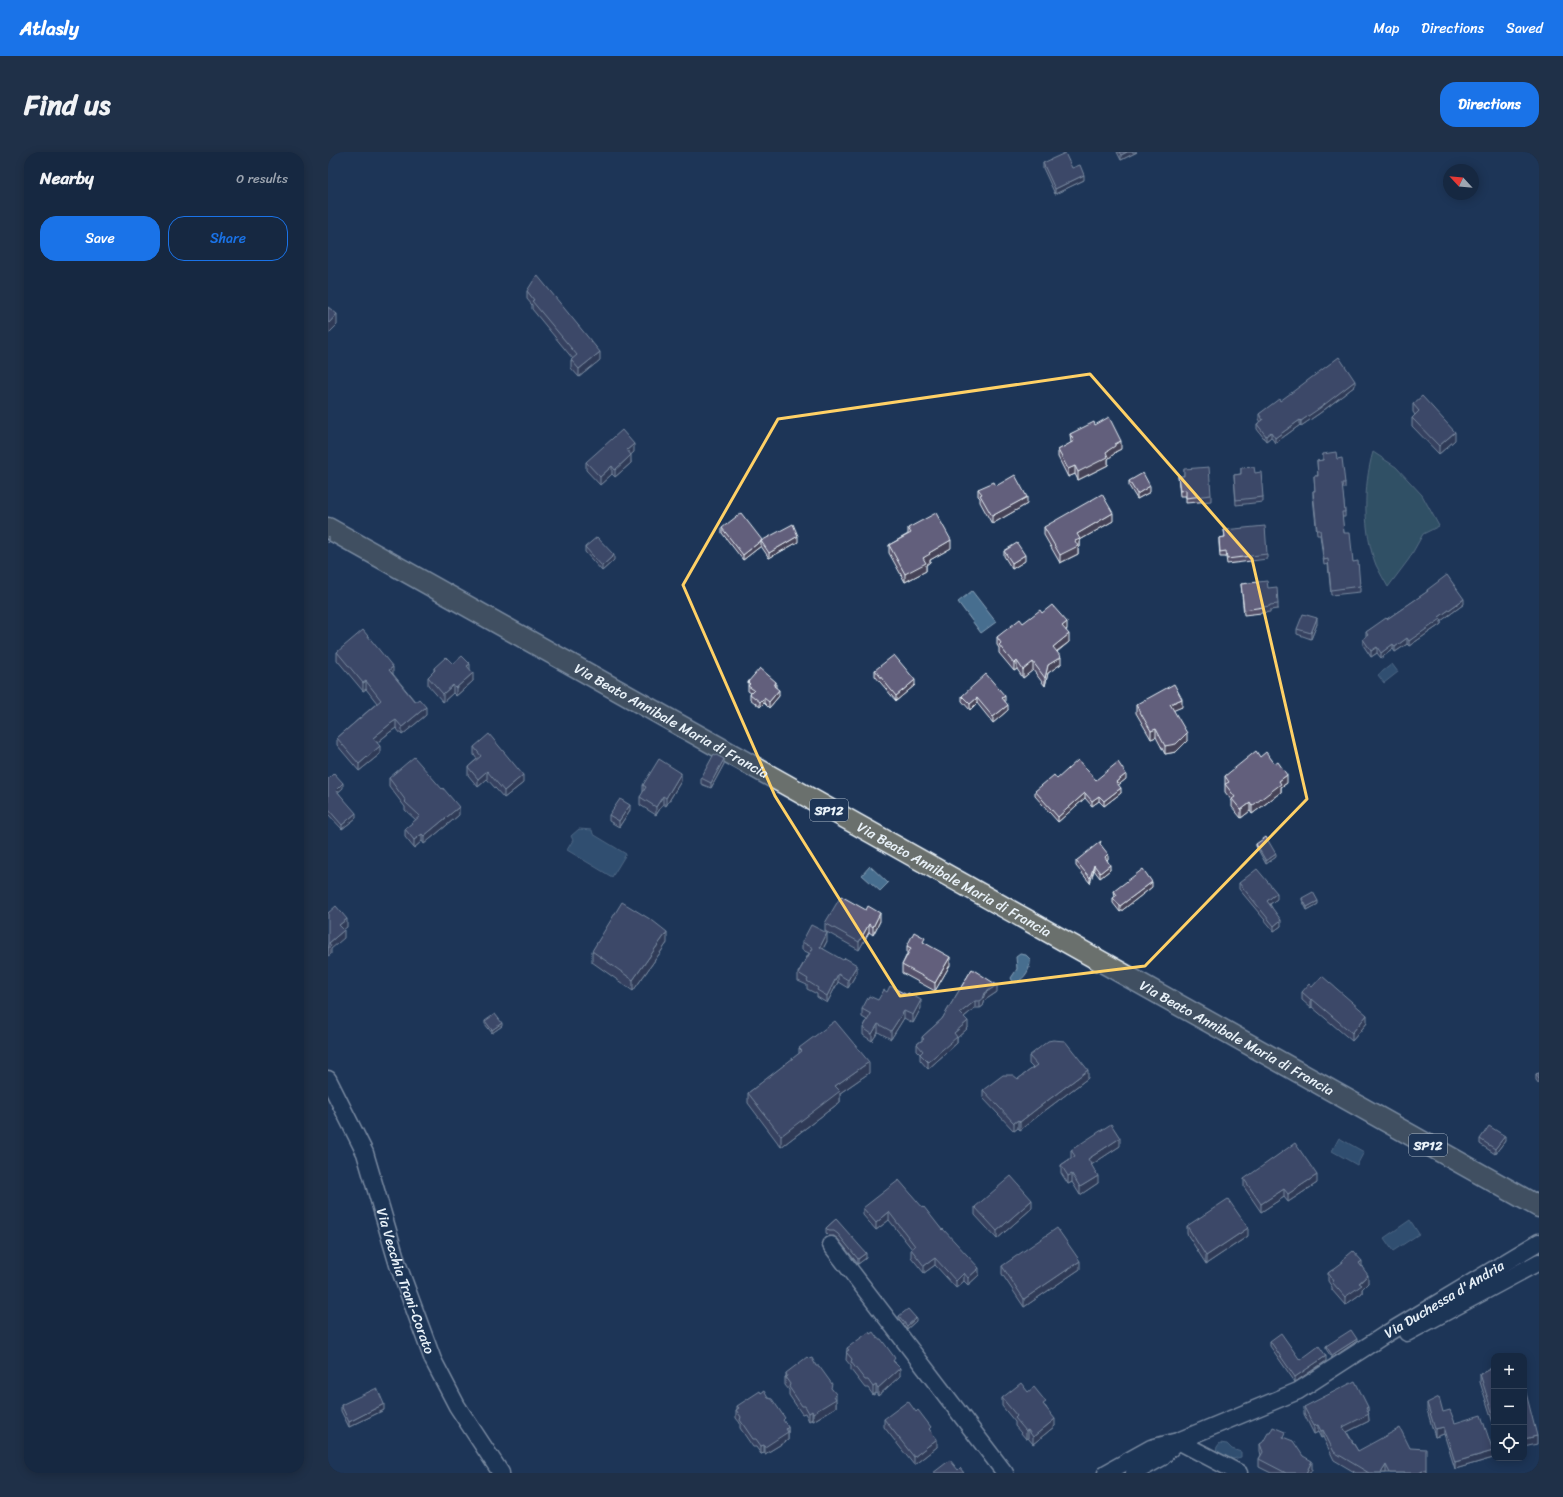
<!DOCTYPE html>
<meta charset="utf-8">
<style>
:root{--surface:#162841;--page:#1f3048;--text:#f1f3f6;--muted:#9ea6b1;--line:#35445a;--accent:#1a73e8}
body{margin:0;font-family:Sriracha,sans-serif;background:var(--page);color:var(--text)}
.controls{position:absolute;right:12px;bottom:12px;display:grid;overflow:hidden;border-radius:8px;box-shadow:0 2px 10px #0003}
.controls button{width:36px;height:36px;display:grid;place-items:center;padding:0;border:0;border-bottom:1px solid var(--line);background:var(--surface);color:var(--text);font:20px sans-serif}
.compass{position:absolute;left:1115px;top:12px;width:36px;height:36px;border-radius:50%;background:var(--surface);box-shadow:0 2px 10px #0003;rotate:296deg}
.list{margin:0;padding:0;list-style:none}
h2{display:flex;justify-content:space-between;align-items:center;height:52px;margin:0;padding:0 16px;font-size:17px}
h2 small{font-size:13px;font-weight:400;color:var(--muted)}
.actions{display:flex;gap:8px;padding:12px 16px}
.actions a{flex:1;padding:9px 0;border:1px solid var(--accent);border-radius:16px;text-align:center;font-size:14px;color:var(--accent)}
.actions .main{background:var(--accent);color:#fff}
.icon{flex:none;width:22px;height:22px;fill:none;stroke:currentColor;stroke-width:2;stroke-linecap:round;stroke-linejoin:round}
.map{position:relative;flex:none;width:1211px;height:1321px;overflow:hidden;border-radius:16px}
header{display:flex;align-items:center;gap:24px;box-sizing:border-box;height:56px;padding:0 20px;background:var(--accent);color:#fff}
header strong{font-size:19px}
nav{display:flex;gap:22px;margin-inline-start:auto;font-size:14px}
.intro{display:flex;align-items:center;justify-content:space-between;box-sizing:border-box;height:96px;padding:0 24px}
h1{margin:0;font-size:28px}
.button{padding:10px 18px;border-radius:16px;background:var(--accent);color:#fff;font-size:14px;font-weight:700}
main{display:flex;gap:24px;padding:0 24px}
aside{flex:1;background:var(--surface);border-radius:16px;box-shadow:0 2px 10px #0003}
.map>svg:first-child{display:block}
.green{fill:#477176;stroke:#98b1b7}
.water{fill:#476e8f;stroke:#87a2b9}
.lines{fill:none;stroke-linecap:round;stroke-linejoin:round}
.minor-casing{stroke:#e8f1f8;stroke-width:19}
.major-casing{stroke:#e8f1f8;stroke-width:23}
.minor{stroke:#1d3557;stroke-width:16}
.major{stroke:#6b706d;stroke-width:20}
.wall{fill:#54516a;stroke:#e8f1f8}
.shaded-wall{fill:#454256;stroke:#e8f1f8}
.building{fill:#625e7b;stroke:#e8f1f8}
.marked{fill:none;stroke:#ffd166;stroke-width:3;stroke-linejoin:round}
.labels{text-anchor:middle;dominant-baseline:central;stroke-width:3;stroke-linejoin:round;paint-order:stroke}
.shield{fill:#1d3557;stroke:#abb9c8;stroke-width:1}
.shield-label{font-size:13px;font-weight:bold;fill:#e8f1f8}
.street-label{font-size:14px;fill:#e8f1f8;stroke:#1d3557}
</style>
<header>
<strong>Atlasly</strong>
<nav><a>Map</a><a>Directions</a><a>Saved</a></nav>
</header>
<div class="intro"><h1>Find us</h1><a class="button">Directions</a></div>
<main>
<aside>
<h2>Nearby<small>0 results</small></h2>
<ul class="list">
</ul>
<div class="actions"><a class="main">Save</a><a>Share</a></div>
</aside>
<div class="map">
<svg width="1211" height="1321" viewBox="0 0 1211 1321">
<rect width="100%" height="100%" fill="#1d3557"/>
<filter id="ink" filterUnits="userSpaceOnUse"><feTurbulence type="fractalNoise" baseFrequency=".025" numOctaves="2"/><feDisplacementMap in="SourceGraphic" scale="8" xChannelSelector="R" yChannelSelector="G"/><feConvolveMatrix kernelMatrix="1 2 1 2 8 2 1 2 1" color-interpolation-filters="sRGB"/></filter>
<g filter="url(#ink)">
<path class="green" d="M1045 300 1068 315 1094 343 1111 374 1095 382 1081 407 1060 435C1056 428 1052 421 1048 413 1035 380 1035 334 1045 300Z"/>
<g class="water">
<polygon points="644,439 668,470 653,481 630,450"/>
<polygon points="1064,512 1070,520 1056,531 1050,523"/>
<polygon points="251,677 264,678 265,682 298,702 284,725 239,698 245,688 243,684"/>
<polygon points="542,714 560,731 552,739 534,723"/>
<path d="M692 802 698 803 702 807C703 817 697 826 688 831L685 830 683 826 689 817 688 805Z"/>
<polygon points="1011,986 1036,1000 1029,1013 1004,999"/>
<polygon points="1082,1068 1091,1082 1065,1099 1056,1086"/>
<polygon points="892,1291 899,1292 904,1297 913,1300 913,1305 905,1307 890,1302 888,1299 889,1295"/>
</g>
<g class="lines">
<g class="minor-casing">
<g id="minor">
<path id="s1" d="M0 927 37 1001 70 1113 105 1208 129 1254 173 1321"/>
<polyline points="503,1093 677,1321"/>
<polyline points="1079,1181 1211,1110"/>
<polyline points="850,1289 911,1321"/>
<path id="s2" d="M778 1321 823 1296 850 1289 970 1239 1058 1182 1211 1090"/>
<polyline points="806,1321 833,1306 849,1290"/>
</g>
</g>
<g class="major-casing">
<g id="major">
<path id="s3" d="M0 376 1211 1055"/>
</g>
</g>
<use href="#minor" class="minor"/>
<use href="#major" class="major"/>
</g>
<g class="wall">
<polygon points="789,0 809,0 793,8"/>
<polygon points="715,11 744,16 756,28 727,42 715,16"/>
<polygon points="199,139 272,208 251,225 243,216 243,208 245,207 204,157 204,153 199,147"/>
<polygon points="1027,234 992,261 973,274 972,273 947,291 943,285 938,289 929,277 929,272 933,270 931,267 931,262 952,249"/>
<polygon points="1085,252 1127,288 1111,302 1084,274 1084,266 1087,263 1085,260"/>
<polygon points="767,273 793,297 787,300 787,301 780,307 780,313 750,328 747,322 740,325 730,305 730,298 743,291 742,282"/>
<polygon points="306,300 302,303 303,311 287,325 284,322 272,333 258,318 258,310"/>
<polygon points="995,302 1009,307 1017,331 1017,336 1014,336 1017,360 1017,365 1014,365 1016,381 1025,410 1032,434 1032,440 1003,443 1000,412 996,413 992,383 989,383 985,345 985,339 987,339 986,324 990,324 989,309 995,308"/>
<polygon points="913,316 927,321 935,345 935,350 908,353 906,323 913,322"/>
<polygon points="856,317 883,343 883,349 858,351 858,344 852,344 850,324 856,324"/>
<polygon points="801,329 822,340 809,347 801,334"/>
<polygon points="668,334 699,352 664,372 652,350 652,346 650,344 650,337"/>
<polygon points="785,369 752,388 752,395 750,396 750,402 732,411 716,383 716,375"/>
<polygon points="394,376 434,389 470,390 441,406 433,394 415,408 394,381"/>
<polygon points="580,376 623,396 602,408 602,410 598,413 598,419 577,430 561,401 561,393 580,382"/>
<polygon points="896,378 939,402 939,407 899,412 898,405 892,405 891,391 891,386 897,385"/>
<polygon points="257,395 286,408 274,419 257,400"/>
<polygon points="676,399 697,409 684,417 676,404"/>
<polygon points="913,432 940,436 950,452 950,457 942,458 942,460 916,463"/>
<polygon points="1099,438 1136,452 1113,469 1113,472 1081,494 1079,492 1067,500 1065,497 1053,506 1049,501 1043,505 1035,493 1035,487 1038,485 1038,480 1059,467 1099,440"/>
<polygon points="714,461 739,477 738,479 741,490 729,500 733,512 720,521 717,534 705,518 695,526 689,517 686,519 671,501 671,496 669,493 669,485"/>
<polygon points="989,472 983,487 969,482 969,477"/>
<polygon points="9,500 65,522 98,563 74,583 68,576 62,580 49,591 52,602 31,619 9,593 9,586 49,551 38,537 35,539 9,508"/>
<polygon points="125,512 142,518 145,529 128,544 125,541 115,550 100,533 100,525 106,520 106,516"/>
<polygon points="547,518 587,533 568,549 547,524"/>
<polygon points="420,530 448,535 448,536 451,544 441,556 436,551 432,555 422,547 422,542 423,541 420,539"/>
<polygon points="634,544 677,549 680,558 665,571 649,551 642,558 634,549"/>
<polygon points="808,553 854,555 845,558 859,589 848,600 837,602 828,585 823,587 808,561"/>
<polygon points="146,595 195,631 176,646 159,627 150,635 140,623 140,615 149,607 146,603"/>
<polygon points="932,605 959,631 953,635 953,640 924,662 922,659 913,666 904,655 904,649 897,640 897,624"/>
<polygon points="396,612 383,636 373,632 373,626"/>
<polygon points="61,626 131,663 96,692 94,689 86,696 77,685 77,677 88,668 77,658 77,655 61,634"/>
<polygon points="0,627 15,636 10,640 28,666 14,677 0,662"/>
<polygon points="729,627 768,628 798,627 790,633 793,641 776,654 771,649 764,654 757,646 730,670 707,644 707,639"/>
<polygon points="353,629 338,654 335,652 328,663 312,653 312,645 315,641 315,633"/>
<polygon points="302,658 291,675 281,669 281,663"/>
<polygon points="928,692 948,705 938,712 928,694"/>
<polygon points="773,693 780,707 779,708 782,718 772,726 766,718 762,731 748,714 748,709"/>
<polygon points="911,731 949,747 942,752 953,774 946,779 911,737"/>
<polygon points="824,735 792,760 785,751 785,746 787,745 786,739"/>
<polygon points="974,746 990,752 979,758 974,748"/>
<polygon points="552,769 545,783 541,780 531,798 497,779 497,771"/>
<polygon points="499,789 495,797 529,820 520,836 510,830 499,851 489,845 489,842 479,837 479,833 470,829 470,821 481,801 474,798 474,790"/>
<polygon points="339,791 305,839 264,810 264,799"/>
<polygon points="597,791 622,813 607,839 574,821 574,813 579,802 579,794"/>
<polygon points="644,817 669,840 657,848 655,854 652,856 647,856 636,865 640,876 629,886 629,891 600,917 592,908 592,902 589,899 589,892 594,888 594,885 614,867"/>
<polygon points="984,835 1039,871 1024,889 984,855 983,856 974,848 974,840"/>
<polygon points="593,856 585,871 576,866 563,887 550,880 544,889 535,883 535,876 539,868 534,865 534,857"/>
<polygon points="157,869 174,874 164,881 157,872"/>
<polygon points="471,896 541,921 512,941 512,950 453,995 420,951 420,941 471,902"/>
<polygon points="701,904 760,926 715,960 692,978 690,976 686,979 655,946 655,938 690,927 705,916 701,912"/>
<polygon points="1211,921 1211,932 1208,928 1208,922"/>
<polygon points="1152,987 1177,989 1167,1002 1152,992"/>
<polygon points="792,994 763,1013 770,1031 752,1043 744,1030 740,1032 733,1021 733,1013 743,1006 743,998"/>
<polygon points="916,1027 989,1031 960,1050 956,1045 933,1060 916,1035"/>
<polygon points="647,1055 704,1056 669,1087 647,1063"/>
<polygon points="535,1056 595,1056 614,1078 651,1123 640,1133 636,1129 628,1136 607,1113 596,1121 583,1105 583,1097 584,1097 561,1068 548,1078 535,1063"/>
<polygon points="508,1067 538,1106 530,1112 510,1087 506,1084 501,1084 498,1081 498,1076"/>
<polygon points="859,1074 920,1084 878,1112 859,1082"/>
<polygon points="1014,1108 1034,1115 1040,1131 1034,1137 1034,1141 1017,1153 1004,1138 1004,1135 1000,1129 1000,1121 1014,1112"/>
<polygon points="674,1114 752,1117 696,1155 674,1122"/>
<polygon points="571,1164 588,1169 579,1177 571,1167"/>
<polygon points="942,1189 972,1208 998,1209 967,1230 942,1194"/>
<polygon points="1029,1189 1004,1206 998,1197 998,1194"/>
<polygon points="519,1196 567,1210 572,1224 550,1244 548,1241 545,1243 540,1236 537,1236 523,1218 523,1214 518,1208"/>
<polygon points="1166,1215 1166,1274 1152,1230 1152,1222"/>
<polygon points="458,1221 504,1237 508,1250 508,1255 485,1269 484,1267 481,1269 477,1261 474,1262 461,1243 461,1238 457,1233 457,1225 458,1225"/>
<polygon points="700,1240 718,1255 727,1274 705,1292 700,1286 698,1287 687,1274 687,1270 674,1254 674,1246"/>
<polygon points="1099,1251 1115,1260 1165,1306 1127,1317 1116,1282 1107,1285 1099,1258"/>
<polygon points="13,1253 56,1258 21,1275 13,1259"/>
<polygon points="409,1254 457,1271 460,1275 460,1288 437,1302 436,1301 433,1302 428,1295 425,1295 412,1276 412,1271 408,1266 408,1258 409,1257"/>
<polygon points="976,1255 1040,1260 1041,1269 1019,1280 1030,1299 1082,1296 1098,1321 1028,1321 1006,1308 995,1285 993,1286 990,1280 986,1282 976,1262"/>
<polygon points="556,1267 603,1279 609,1295 586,1313 556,1275"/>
<polygon points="957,1286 975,1304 984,1317 982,1321 943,1321 931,1315 931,1307 933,1303 932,1299 932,1292"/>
</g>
<g class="shaded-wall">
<polygon points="799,0 809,0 793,8 793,3"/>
<polygon points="756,23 756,28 727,42 727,37"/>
<polygon points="9,162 9,173 0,182 0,172"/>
<polygon points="272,200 272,208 251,225 251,217"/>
<polygon points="1027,229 1027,234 992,261 973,274 973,269"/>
<polygon points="972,268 972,273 947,291 947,286"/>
<polygon points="943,280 943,285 938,289 938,284"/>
<polygon points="1127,280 1127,288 1111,302 1111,294"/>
<polygon points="793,289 793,297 787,300 787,301 780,307 780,313 750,328 750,320 778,300 787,292"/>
<polygon points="306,292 306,300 299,306 299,298"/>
<polygon points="303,303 303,311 287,325 287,318"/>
<polygon points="284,314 284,322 272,333 272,325"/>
<polygon points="747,314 747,322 740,325 740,317"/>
<polygon points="822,334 822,340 809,347 809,342"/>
<polygon points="699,345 699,352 664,372 664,364"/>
<polygon points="785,361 785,369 752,388 752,395 750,396 750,402 732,411 732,403 747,389 749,382"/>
<polygon points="1,384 1,390 0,391 0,385"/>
<polygon points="470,384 470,390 441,406 441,401"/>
<polygon points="434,388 434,390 433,389 433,394 415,408 415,403"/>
<polygon points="623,388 623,396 602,408 602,410 598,413 598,419 577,430 577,422 601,401"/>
<polygon points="286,403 286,408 274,419 274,414"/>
<polygon points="697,403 697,409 684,417 684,411"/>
<polygon points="1136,447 1136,452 1113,469 1113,472 1081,494 1081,489 1111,465"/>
<polygon points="989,466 989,472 983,487 983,481"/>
<polygon points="739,470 739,477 734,482 734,474"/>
<polygon points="741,482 741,490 725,502 725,495"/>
<polygon points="1079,486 1079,492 1067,500 1067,495"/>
<polygon points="1065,492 1065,497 1053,506 1053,501"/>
<polygon points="1049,495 1049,501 1043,505 1043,499"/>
<polygon points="733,505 733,512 720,521 717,534 717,526 720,513"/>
<polygon points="689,509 689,517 686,519 686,512"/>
<polygon points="705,510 705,518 695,526 695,518"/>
<polygon points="142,512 142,520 139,514"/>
<polygon points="65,515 65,522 61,518"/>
<polygon points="145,521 145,529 128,544 128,536"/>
<polygon points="587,528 587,533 568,549 568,544"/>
<polygon points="38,529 38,537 35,539 35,531"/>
<polygon points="448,530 448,535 446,539 446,534"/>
<polygon points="125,533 125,541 115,550 115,542"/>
<polygon points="451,538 451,544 441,556 441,550"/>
<polygon points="677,544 677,549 674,551 674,546"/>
<polygon points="436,546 436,551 432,555 432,550"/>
<polygon points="649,546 649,551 642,558 642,552"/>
<polygon points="854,547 854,555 842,560 842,552"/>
<polygon points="680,553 680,558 665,571 665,565"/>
<polygon points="98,555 98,563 74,583 74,575"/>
<polygon points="68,568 68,576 62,580 45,594 45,586 62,572"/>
<polygon points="828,577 828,585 823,587 823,579"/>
<polygon points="859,581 859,589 848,600 837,602 837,594"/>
<polygon points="52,594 52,602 31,619 31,612"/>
<polygon points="396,607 396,612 383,636 383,631"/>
<polygon points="159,619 159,627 150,635 150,627"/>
<polygon points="353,621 353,629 338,654 338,646"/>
<polygon points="798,622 798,627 788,635 788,630"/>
<polygon points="195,623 195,631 176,646 176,639"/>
<polygon points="959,623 959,631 953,635 953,640 924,662 924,654 951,629"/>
<polygon points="15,631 15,636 8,642 8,638"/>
<polygon points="793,636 793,641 776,654 776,649"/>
<polygon points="757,641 757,646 730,670 730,665"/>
<polygon points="335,644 335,652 328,663 328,655"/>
<polygon points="771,644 771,649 764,654 764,649"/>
<polygon points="922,651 922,659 913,666 913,658"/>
<polygon points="302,653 302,658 291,675 291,669"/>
<polygon points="131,655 131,663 96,692 96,684"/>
<polygon points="28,661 28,666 14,677 14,673"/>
<polygon points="94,682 94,689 86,696 86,688"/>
<polygon points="780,702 780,707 777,710 777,705"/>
<polygon points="948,702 948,705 938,712 938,709"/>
<polygon points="766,713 766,718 762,731 762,726"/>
<polygon points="782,713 782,718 772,726 772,721"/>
<polygon points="824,730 824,735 792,760 792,754"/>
<polygon points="949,741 949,747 939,754 939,749"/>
<polygon points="990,749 990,752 979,758 979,755"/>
<polygon points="552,761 552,769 545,783 545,775"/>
<polygon points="19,767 19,775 11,781 11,773"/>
<polygon points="953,768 953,774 946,779 946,774"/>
<polygon points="541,772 541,780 531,798 531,790"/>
<polygon points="16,778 16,786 3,797 3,802 0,804 1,791"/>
<polygon points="339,780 339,791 305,839 305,828"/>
<polygon points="499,781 499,789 492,802 492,795"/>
<polygon points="622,805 622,813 607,839 607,831"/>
<polygon points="529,813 529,820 520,836 520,828"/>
<polygon points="510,822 510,830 499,851 499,844"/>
<polygon points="669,833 669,840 657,848 655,854 652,856 652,849 657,841"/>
<polygon points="984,847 984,855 983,856 983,848"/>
<polygon points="593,848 593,856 585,871 585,863"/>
<polygon points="647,849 647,856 632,868 632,861"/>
<polygon points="576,859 576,866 563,887 563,879"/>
<polygon points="1039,863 1039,871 1024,889 1024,881"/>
<polygon points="640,869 640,876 629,886 629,891 600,917 600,910 626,881"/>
<polygon points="174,871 174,874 164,881 164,878"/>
<polygon points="550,872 550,880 544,889 544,882"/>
<polygon points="541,910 541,921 512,941 512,950 453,995 453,984 507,934"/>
<polygon points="760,918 760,926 715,960 692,978 692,970 715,952"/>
<polygon points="690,968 690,976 686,979 686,971"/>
<polygon points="1177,984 1177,989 1167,1002 1167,997"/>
<polygon points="792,986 792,994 760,1015 760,1007"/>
<polygon points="744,1022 744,1030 740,1032 740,1024"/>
<polygon points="989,1023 989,1031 960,1050 960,1042"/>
<polygon points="770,1024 770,1031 752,1043 752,1035"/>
<polygon points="956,1037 956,1045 933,1060 933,1052"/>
<polygon points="704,1048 704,1056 669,1087 669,1079"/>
<polygon points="561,1060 561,1068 548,1078 548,1071"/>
<polygon points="920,1076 920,1084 878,1112 878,1104"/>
<polygon points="538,1101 538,1106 530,1112 530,1107"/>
<polygon points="607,1106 607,1113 596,1121 596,1114"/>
<polygon points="752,1109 752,1117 696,1155 696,1147"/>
<polygon points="1034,1109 1034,1117 1031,1111"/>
<polygon points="651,1116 651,1123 640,1133 640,1126"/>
<polygon points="636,1121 636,1129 628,1136 628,1129"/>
<polygon points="1040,1123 1040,1131 1034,1137 1034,1141 1017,1153 1017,1145"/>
<polygon points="588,1166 588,1169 579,1177 579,1174"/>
<polygon points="1029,1187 1029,1189 1004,1206 1004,1203"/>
<polygon points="998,1204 998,1209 967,1230 967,1225"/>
<polygon points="572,1216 572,1224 550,1244 550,1236"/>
<polygon points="548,1233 548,1241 545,1243 545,1235"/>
<polygon points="508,1242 508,1255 485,1269 485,1261 506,1244"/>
<polygon points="56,1252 56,1258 21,1275 21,1270"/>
<polygon points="1040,1255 1041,1269 1015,1282 1015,1275 1038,1256"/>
<polygon points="484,1259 484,1267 481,1269 481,1261"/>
<polygon points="727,1267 727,1274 705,1292 705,1285"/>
<polygon points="990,1273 990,1280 986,1282 986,1274"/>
<polygon points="460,1275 460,1288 437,1302 437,1295"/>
<polygon points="1116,1275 1116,1282 1107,1285 1107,1277"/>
<polygon points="700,1278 700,1286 698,1287 698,1279"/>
<polygon points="995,1278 995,1285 993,1286 993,1279"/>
<polygon points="1209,1284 1209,1292 1196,1295 1196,1287"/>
<polygon points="609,1287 609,1295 586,1313 586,1305"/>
<polygon points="436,1293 436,1301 433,1302 433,1294"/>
<polygon points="1165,1299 1165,1306 1127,1317 1127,1310"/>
<polygon points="984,1309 984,1317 982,1321 978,1321"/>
<polygon points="1058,1313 1058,1321 1053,1321"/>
<polygon points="1098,1317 1098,1321 1091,1321"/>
</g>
<g class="building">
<polygon points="791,0 799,0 793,3"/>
<polygon points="737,1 744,16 752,13 756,23 727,37 715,11"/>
<polygon points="209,123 272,200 251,217 243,208 249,203 204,149 206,148 199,139"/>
<polygon points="0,155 9,162 0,172"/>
<polygon points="1011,205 1027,229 992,256 973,269 972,268 947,286 943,280 938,284 929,272 935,268 931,262 951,247 952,249 963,241"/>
<polygon points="1094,244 1127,280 1111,294 1084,266 1091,259 1085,252"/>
<polygon points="781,265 793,289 787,292 787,294 778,300 780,305 750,320 747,314 740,317 730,298 746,289 742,282 766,270 767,273"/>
<polygon points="294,278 306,292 299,298 303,303 287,318 284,314 272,325 258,310"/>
<polygon points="1008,300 1009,307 1014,306 1017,331 1014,331 1017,360 1014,360 1016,381 1022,381 1025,410 1030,409 1032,434 1003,438 1000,407 996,408 992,378 989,378 985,339 987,339 986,324 990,324 989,309 995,308 995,302"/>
<polygon points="881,315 883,343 858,346 858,338 852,339 850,324 856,324 856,317"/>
<polygon points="926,315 927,321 933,320 935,345 908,348 906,323 913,322 913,316"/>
<polygon points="815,321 822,334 809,342 801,329"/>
<polygon points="687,323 699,345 664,364 652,343 654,342 650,337 666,330 668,334"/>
<polygon points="774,342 785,361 749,382 752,387 747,389 750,394 732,403 716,375"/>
<polygon points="413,361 434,388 415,403 394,376"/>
<polygon points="608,361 623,388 601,401 602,402 595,406 598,411 577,422 561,393 583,381 580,376"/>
<polygon points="465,372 470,384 441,401 433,389"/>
<polygon points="937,374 939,402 899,407 898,399 892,400 891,386 897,385 896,378"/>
<polygon points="269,385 286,403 274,414 257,395"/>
<polygon points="689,391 697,403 684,411 676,399"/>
<polygon points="1119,423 1136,447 1111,465 1113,467 1081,489 1079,486 1067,495 1065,492 1053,501 1049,495 1043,499 1035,487 1040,483 1038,480 1058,466 1059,467 1100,439 1099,438"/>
<polygon points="939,429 940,436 949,435 950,452 942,453 942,454 916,458 913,432"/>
<polygon points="724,453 739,470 734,474 741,482 725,495 733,505 720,513 717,526 705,510 695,518 689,509 686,512 671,493 673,491 669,485 692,467 695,471 712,458 714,461"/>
<polygon points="975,462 989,466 983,481 969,477"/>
<polygon points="35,478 65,515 61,518 87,550 91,547 98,555 74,575 68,568 62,572 45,586 52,594 31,612 9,586 53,548 38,529 35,531 9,500"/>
<polygon points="566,503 587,528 568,544 547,518"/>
<polygon points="134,504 142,512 139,514 145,521 128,536 125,533 115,542 100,525 107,518 106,516 118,505 125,512"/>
<polygon points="432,516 448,530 446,534 451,538 441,550 436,546 432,550 422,542 426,538 420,534 422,532 420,530"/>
<polygon points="658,522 677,544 674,546 680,553 665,565 649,546 642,552 634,544"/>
<polygon points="846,532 854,547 842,552 859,581 848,592 837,594 828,577 823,579 808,553"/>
<polygon points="161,582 195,623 176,639 159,619 150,627 140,615 153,604 146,595"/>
<polygon points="928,599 932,605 938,600 947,612 950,610 959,623 951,629 953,632 924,654 922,651 913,658 904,647 907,645 897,632 901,630 897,624"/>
<polygon points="386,602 396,607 383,631 373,626"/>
<polygon points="86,605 114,637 115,636 131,655 96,684 94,682 86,688 77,677 92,664 77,650 78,649 61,626"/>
<polygon points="331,607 353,621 338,646 335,644 328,655 312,645 318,635 315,633"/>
<polygon points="750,608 768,628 790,610 798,622 788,630 793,636 776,649 771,644 764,649 757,641 730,665 707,639 726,623 729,627"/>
<polygon points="6,621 15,631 8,638 28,661 14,673 0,657 0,627"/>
<polygon points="292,647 302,653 291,669 281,663"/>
<polygon points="938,685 948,702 938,709 928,692"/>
<polygon points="773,689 772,692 780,702 777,705 782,713 772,721 766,713 762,726 748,709"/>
<polygon points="815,717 824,730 792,754 785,746 789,743 786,739"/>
<polygon points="929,717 949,741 939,749 953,768 946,774 911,731"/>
<polygon points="985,740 990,749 979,755 974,746"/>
<polygon points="513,744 538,758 540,754 552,761 545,775 541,772 531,790 497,771"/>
<polygon points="294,750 325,769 339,780 305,828 264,799"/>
<polygon points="8,754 19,767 11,773 16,778 1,791 3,794 0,796 0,761"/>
<polygon points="483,773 499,781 492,795 515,808 517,806 529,813 520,828 510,822 499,844 489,838 490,836 479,829 480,827 470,821 485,796 474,790"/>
<polygon points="586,780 597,786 595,790 622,805 607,831 574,813 583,796 579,794"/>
<polygon points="644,817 669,833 657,841 655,847 652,849 647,849 632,861 640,869 626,881 629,885 600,910 592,902 595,899 589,892 596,887 594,885 614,867"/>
<polygon points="994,824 1039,863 1024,881 984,847 983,848 974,840 981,832 984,835"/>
<polygon points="562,834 579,843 580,841 593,848 585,863 576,859 563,879 550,872 544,882 535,876 543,862 534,857 541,844 550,848 556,838 559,840"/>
<polygon points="167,862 174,871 164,878 157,869"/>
<polygon points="507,869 541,910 507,934 512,939 453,984 420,941 474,899 471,896"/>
<polygon points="725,888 737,889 760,918 715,952 692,970 690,968 686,971 655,938 675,923 685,923 690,927 709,913 701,904 720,889"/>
<polygon points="1211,921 1211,927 1208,922"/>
<polygon points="783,972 792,986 760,1007 770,1024 752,1035 744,1022 740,1024 733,1013 747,1004 743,998"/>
<polygon points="1161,974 1177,984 1167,997 1152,987"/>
<polygon points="967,991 989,1023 960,1042 956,1037 933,1052 916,1027"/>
<polygon points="683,1024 704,1048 669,1079 647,1055"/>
<polygon points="571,1028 595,1056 596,1055 614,1078 615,1077 651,1116 640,1126 636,1121 628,1129 607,1106 596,1114 583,1097 587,1094 561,1060 548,1071 535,1056"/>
<polygon points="900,1047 920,1076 878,1104 859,1074"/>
<polygon points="508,1067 538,1101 530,1107 510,1082 506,1079 501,1079 498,1076"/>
<polygon points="729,1076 752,1109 696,1147 674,1114"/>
<polygon points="1025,1099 1034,1109 1031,1111 1040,1123 1031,1131 1034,1133 1017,1145 1004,1130 1006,1129 1000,1121 1015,1110 1014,1108"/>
<polygon points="580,1157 588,1166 579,1174 571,1164"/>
<polygon points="1023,1178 1029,1187 1004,1203 998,1194"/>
<polygon points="541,1180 542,1182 545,1180 550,1187 553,1187 567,1206 565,1209 572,1216 550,1236 548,1233 545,1235 540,1228 537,1228 523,1210 524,1207 518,1200 521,1198 519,1196"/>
<polygon points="953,1181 972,1208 991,1194 998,1204 967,1225 942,1189"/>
<polygon points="479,1205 481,1207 484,1206 488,1214 491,1214 504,1232 503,1236 508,1242 506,1244 508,1247 485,1261 484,1259 481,1261 477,1254 474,1254 461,1235 462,1232 457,1225 459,1224 458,1221"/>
<polygon points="1166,1215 1166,1266 1152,1222"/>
<polygon points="1027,1229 1040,1255 1038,1256 1041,1262 1015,1275 1030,1299 1072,1276 1082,1296 1098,1297 1098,1317 1091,1321 1062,1321 1058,1313 1053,1321 1041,1321 1006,1300 995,1278 993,1279 990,1273 986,1274 976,1255"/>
<polygon points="693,1231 700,1240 706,1235 718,1250 715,1252 727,1267 705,1285 700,1278 698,1279 687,1266 689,1264 674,1246"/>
<polygon points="49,1236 56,1252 21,1270 13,1253"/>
<polygon points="1196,1237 1197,1237 1209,1284 1196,1287"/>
<polygon points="432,1239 433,1241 436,1239 440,1246 444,1247 457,1266 455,1268 460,1275 458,1277 460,1280 437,1295 436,1293 433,1294 428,1287 425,1287 412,1268 413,1265 408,1258 411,1256 409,1254"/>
<polygon points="1111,1245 1115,1260 1122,1258 1127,1271 1153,1263 1165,1299 1127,1310 1116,1275 1107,1277 1099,1251"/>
<polygon points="580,1249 588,1260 590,1258 603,1275 601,1277 609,1287 586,1305 556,1267"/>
<polygon points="945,1275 957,1280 955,1285 965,1289 975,1304 984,1309 978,1321 958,1321 931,1307 935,1300 932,1292 935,1290 940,1281 942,1281"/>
<polygon points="622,1308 630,1318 632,1316 636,1321 605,1321"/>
</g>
</g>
<path d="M0 0H1211V1321H0ZM762 222 924 407 979 647 817 814 572 844 447 644 355 433 450 267Z" fill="#1d3557" fill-opacity=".55" fill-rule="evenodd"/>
<path class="marked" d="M762 222 924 407 979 647 817 814 572 844 447 644 355 433 450 267Z"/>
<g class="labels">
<g class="shield">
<rect x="482" y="647" width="38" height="22" rx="3"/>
<rect x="1081" y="982" width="38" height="22" rx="3"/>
</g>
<g class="shield-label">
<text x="501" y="658">SP12</text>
<text x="1100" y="993">SP12</text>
</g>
<g class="street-label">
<text stroke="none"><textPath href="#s3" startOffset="394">Via Beato Annibale Maria di Francia</textPath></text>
<text stroke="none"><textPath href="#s3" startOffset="718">Via Beato Annibale Maria di Francia</textPath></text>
<text stroke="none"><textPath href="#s3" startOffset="1042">Via Beato Annibale Maria di Francia</textPath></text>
<text stroke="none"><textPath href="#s1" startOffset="217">Via Vecchia Trani-Corato</textPath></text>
<text stroke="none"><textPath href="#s2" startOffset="382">Via Duchessa d'Andria</textPath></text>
</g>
</g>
</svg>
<div class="controls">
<button>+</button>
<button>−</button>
<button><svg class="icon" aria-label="locate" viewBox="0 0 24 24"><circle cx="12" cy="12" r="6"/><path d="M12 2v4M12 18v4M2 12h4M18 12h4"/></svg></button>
</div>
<svg class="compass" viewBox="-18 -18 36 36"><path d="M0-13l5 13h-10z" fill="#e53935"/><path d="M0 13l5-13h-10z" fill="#9ea6b1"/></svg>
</div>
</main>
